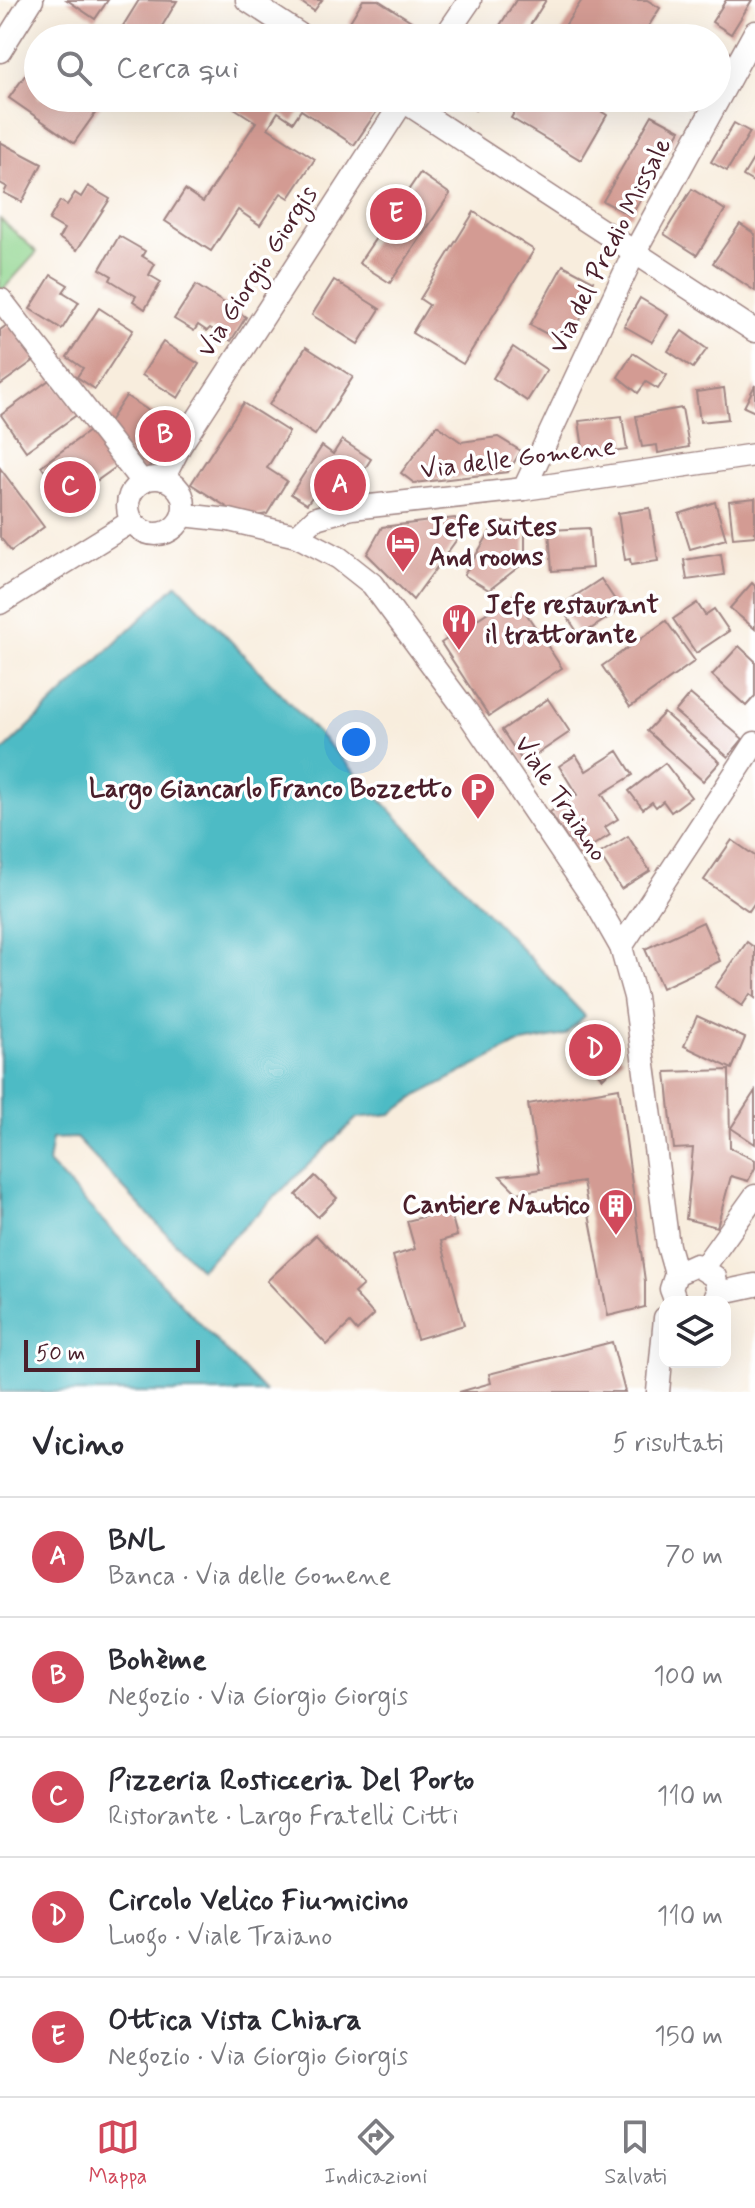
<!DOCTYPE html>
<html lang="it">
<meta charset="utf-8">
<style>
:root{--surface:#fff;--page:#f7f7f7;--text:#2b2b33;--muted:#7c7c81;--line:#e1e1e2;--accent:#d1495b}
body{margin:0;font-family:Mynerve,sans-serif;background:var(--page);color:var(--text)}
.controls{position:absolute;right:24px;bottom:24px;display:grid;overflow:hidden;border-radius:16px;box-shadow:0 8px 32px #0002}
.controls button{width:72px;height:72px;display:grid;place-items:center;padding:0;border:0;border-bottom:2px solid var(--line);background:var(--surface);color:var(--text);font:40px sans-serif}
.scale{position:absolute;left:24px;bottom:20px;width:176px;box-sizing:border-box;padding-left:8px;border:4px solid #4a1f2b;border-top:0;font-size:22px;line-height:28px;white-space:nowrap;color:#4a1f2b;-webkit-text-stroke:6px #fff;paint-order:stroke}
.you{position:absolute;left:356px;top:742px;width:28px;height:28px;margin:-20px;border:6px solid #fff;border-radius:50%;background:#1a73e8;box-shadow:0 0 0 12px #1a73e833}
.badge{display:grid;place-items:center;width:52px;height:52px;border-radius:50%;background:var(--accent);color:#fff;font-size:26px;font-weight:700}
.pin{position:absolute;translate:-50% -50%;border:4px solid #fff;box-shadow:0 2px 8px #0006}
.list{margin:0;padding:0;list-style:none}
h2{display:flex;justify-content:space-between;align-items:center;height:104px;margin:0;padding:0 32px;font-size:34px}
h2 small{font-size:26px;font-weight:400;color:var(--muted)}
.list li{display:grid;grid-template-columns:52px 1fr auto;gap:24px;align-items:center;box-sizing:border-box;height:120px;padding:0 32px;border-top:2px solid var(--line)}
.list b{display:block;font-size:30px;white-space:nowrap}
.list p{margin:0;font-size:26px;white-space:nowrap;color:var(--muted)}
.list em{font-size:26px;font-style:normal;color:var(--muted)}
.icon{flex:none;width:44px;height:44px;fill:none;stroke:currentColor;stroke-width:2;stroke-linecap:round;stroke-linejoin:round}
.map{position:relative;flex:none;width:755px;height:1392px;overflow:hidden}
.search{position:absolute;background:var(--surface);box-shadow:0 8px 32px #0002;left:24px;right:24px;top:24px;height:88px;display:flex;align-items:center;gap:20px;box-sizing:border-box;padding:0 28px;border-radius:44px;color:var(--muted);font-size:30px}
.sheet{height:704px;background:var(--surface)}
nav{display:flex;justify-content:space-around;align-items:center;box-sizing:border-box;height:112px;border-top:2px solid var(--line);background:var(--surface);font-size:22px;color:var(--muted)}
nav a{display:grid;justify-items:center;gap:4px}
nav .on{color:var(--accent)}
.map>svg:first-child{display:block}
.green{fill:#90d58f;stroke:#6d7a5d;stroke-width:2}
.water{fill:#4dbbc5;stroke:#4c6d78;stroke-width:2}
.building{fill:#d39b93}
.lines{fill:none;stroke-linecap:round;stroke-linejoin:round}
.minor-casing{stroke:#a18684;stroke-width:25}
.minor{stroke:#fff;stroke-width:22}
.labels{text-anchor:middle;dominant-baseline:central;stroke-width:7;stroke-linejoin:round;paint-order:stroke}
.street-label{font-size:26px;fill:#4a1f2b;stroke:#fff}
.poi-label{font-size:26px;font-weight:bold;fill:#4a1f2b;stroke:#fff;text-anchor:start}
</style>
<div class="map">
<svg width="755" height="1392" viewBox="0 0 755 1392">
<rect width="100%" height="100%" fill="#fff"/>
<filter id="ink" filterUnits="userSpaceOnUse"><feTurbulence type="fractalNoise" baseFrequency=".0125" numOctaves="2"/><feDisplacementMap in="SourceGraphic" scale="16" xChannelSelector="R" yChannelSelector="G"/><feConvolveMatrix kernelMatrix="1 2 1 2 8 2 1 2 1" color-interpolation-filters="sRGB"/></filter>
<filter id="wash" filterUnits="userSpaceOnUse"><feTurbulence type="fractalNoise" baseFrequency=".006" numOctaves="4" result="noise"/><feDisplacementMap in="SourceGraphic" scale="32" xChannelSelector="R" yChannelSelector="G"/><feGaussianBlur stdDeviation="1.8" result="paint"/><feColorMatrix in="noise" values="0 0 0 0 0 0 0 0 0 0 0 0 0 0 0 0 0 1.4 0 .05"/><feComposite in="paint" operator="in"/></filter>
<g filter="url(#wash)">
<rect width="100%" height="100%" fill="#f8eddd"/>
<polygon class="green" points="0,219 37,252 0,293"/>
<polygon class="water" points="177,584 585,1016 565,1035 517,1044 420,1094 391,1114 357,1118 200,1269 76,1138 52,1139 48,1163 265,1392 0,1392 0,754"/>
<g id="blocks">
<g class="building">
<polygon points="67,0 108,0 95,19"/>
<polygon points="139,0 177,1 155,38 135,38 121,29"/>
<polygon points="298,0 322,0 314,11"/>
<polygon points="363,0 378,0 427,31 423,38 367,38 349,23"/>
<polygon points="516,0 546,0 522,38 492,38"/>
<polygon points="582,0 647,0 660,8 641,38 557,38"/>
<polygon points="726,0 752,0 731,34 712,22"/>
<polygon points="208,30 223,38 203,38"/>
<polygon points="38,57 38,98 91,98 101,105 74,143 9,98"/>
<polygon points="236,98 356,98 377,111 354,145 301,110 293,122 278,112 268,128 315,159 289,198 281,193 260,225 238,210 211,251 165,221 185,190 203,202 256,122 231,106"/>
<polygon points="457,98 483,98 475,110"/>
<polygon points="523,98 579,98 607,115 581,160 511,118"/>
<polygon points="652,115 680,130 631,216 603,201"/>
<polygon points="734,123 750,132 727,171 711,162"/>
<polygon points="0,142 42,164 22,202 4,193 7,187 0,183"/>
<polygon points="755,156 755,183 743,176"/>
<polygon points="420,173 450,194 390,283 359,263"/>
<polygon points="88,186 110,199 77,250 59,238 64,229 49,220 60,201 67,205 75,193 81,197"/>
<polygon points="692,189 725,210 697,255 664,234"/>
<polygon points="474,212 534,250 463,364 412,333 429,305 420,299"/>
<polygon points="740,224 755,234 755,291 713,263"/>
<polygon points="119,236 145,251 142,256 155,264 149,275 161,282 145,309 133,301 136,296 110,280 112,276 100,269"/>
<polygon points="563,265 593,281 581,302 588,306 578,324 571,320 560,341 530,325"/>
<polygon points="51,275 68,285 63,292 79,302 62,329 30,309"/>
<polygon points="334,280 380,309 358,344 312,315"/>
<polygon points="196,285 246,317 231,341 210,328 207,331 198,325 194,331 174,319"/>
<polygon points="640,298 668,315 652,342 624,326"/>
<polygon points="99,308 133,330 95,389 77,377 83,368 67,357"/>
<polygon points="10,323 36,359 0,385 0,330"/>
<polygon points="682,331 707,349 693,368 668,351"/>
<polygon points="163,342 199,364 178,398 142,375"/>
<polygon points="306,347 353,377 315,435 269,405"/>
<polygon points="513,347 547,370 527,401 493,378"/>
<polygon points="633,353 667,375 658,389 646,382 638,393 618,377"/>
<polygon points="52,378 78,414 26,451 1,415"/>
<polygon points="755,385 755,412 744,407"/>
<polygon points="724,388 728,419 700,422 696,392"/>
<polygon points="126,396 174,427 144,475 106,426"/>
<polygon points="243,403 289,432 267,468 287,481 267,514 244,518 191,484"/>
<polygon points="682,408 689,447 658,453 657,445 642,447 636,416"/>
<polygon points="622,416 627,450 584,456 579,421"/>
<polygon points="437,425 461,442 498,437 521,451 508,472 414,483 401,473"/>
<polygon points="92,429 119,465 67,502 41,466"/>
<polygon points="342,440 371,459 348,495 338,488 331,499 317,490 307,504 291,494 322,446 333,454"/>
<polygon points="0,468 44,527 11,551 0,537"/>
<polygon points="755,498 755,536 733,538 729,501"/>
<polygon points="715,502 726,539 690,549 679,514"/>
<polygon points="650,508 658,561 631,565 630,559 625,560 618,513"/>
<polygon points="455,518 465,528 413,600 367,554 382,527"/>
<polygon points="496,522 525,522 525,562 489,590 464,575"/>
<polygon points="589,528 592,568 552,571 549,530"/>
<polygon points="721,554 724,575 687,580 684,560"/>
<polygon points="601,579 621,609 580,636 560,606"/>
<polygon points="752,583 755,586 755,629 730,608"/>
<polygon points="514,595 562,668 489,716 441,643"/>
<polygon points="697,603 705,615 714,609 729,631 696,653 673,619"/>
<polygon points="666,621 695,661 630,707 602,666"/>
<polygon points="739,646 755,661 755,696 746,706 712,675"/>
<polygon points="690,694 743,739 728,757 675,712"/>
<polygon points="548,699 570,732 524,763 502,730"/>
<polygon points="664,713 720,762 703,781 647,731"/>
<polygon points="618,751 633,775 602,794 618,819 605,827 610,835 577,855 550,812 577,795 559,766 576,755 586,771"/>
<polygon points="665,763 691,797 671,812 663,801 656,807 652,802 643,809 629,791"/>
<polygon points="628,836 650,871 621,889 599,854"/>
<polygon points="732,840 755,856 755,902 749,911 704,880"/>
<polygon points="703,922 720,961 662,988 645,949"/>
<polygon points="747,942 755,948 755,998 750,994 742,1006 715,987"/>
<polygon points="697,1016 745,1038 732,1069 684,1046"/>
<polygon points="588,1022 623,1058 603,1078 568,1042"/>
<polygon points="729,1070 730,1148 755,1160 755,1168 748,1181 731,1176 717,1227 686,1219 693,1148 674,1149 666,1072"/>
<polygon points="619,1088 645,1281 645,1307 608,1316 583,1182 517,1193 500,1176 539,1172 528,1104"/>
<polygon points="755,1091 755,1144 731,1128"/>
<polygon points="315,1176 337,1198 318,1217 296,1195"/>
<polygon points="450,1210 457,1236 441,1241 464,1325 417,1339 393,1256 415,1249 407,1221"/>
<polygon points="316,1235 363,1285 354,1293 374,1315 357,1331 350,1323 327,1345 267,1281"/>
<polygon points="612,1342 625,1392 459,1392 491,1383 489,1374"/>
</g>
</g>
</g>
<g filter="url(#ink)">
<use href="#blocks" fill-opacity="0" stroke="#a18684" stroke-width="2"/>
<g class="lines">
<g class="minor-casing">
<g id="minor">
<polyline points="247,0 305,38"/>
<polyline points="444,38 470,0"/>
<polyline points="0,51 32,0"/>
<polyline points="399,98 755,331"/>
<polyline points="1,300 142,482"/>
<circle cx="156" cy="506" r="28"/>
<polyline points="163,479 180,446 405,98"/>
<polyline points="524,489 634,253 755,32"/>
<polyline points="183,515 229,520 297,536 339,558 372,584 467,712 596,903 621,947 635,997 668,1246 676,1274"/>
<polyline points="297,536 316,518 352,508 524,489 755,455"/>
<polyline points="0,603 132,521"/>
<polyline points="621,947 755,743"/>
<polyline points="704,1267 755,1196"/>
<polyline points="718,1293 755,1285"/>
<polyline points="676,1302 671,1289 676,1274 696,1265 715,1277 718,1293 713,1302"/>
<polyline points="658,1392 665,1318"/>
</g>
</g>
<use href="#minor" class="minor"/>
</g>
</g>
<defs>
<g id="hotel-pin" transform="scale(1.8)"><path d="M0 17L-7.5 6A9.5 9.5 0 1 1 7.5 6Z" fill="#d1495b" stroke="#fff"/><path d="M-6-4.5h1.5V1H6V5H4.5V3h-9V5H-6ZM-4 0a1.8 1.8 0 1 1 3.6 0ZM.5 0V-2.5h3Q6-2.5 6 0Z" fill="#fff"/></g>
<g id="restaurant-pin" transform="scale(1.8)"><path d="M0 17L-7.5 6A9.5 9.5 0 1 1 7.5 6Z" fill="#d1495b" stroke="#fff"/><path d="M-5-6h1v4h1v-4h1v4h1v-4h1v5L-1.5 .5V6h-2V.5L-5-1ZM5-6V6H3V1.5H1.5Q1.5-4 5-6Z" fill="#fff"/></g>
<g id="parking-pin" transform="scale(1.8)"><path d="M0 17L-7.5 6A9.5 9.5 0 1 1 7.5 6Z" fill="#d1495b" stroke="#fff"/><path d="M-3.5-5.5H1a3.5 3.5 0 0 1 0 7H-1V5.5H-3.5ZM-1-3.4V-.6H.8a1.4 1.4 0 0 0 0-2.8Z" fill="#fff"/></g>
<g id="building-pin" transform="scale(1.8)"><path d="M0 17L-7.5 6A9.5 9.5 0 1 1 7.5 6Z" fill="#d1495b" stroke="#fff"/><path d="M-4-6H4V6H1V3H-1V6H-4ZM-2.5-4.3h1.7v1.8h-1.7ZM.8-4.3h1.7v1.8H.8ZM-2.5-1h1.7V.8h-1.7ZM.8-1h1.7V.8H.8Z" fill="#fff"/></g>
</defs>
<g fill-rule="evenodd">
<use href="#hotel-pin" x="403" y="543"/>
<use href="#restaurant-pin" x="459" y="621"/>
<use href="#parking-pin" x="478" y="790"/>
<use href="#building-pin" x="616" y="1206"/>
</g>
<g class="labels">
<g class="street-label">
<text transform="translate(611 246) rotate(-63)">Via del Predio Missale</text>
<text transform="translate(258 272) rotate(-57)">Via Giorgio Giorgis</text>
<text transform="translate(518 459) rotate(-7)">Via delle Gomene</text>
<text transform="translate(560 799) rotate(56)">Viale Traiano</text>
</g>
<g class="poi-label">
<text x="429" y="528">Jefe suites<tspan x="429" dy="30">And rooms</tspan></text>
<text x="485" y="606">Jefe restaurant<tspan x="485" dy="30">il trattorante</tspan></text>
<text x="452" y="790" text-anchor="end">Largo Giancarlo Franco Bozzetto</text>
<text x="590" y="1206" text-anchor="end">Cantiere Nautico</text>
</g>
</g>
</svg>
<div class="controls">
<button><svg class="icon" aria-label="layers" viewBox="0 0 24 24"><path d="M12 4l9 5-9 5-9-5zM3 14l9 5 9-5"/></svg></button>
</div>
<div class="scale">50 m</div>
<div class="you"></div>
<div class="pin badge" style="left:340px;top:485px">A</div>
<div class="pin badge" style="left:165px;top:436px">B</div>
<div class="pin badge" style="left:70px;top:487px">C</div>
<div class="pin badge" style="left:595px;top:1050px">D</div>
<div class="pin badge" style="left:396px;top:214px">E</div>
<div class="search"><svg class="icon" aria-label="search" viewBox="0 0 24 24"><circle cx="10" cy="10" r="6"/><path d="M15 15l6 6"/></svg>Cerca qui</div>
</div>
<section class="sheet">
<h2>Vicino<small>5 risultati</small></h2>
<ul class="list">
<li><span class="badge">A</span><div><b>BNL</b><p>Banca · Via delle Gomene</p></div><em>70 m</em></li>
<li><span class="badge">B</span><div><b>Bohème</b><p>Negozio · Via Giorgio Giorgis</p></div><em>100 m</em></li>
<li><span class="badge">C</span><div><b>Pizzeria Rosticceria Del Porto</b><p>Ristorante · Largo Fratelli Citti</p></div><em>110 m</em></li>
<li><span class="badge">D</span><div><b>Circolo Velico Fiumicino</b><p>Luogo · Viale Traiano</p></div><em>110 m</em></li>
<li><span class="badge">E</span><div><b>Ottica Vista Chiara</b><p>Negozio · Via Giorgio Giorgis</p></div><em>150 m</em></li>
</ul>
</section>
<nav>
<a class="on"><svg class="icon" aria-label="map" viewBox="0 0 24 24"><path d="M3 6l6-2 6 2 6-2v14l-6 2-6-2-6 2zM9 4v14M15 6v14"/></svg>Mappa</a>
<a><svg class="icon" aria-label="directions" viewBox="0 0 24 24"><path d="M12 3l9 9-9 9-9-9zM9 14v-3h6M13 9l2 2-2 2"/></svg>Indicazioni</a>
<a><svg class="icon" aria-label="saved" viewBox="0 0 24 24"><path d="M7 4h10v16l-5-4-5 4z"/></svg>Salvati</a>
</nav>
